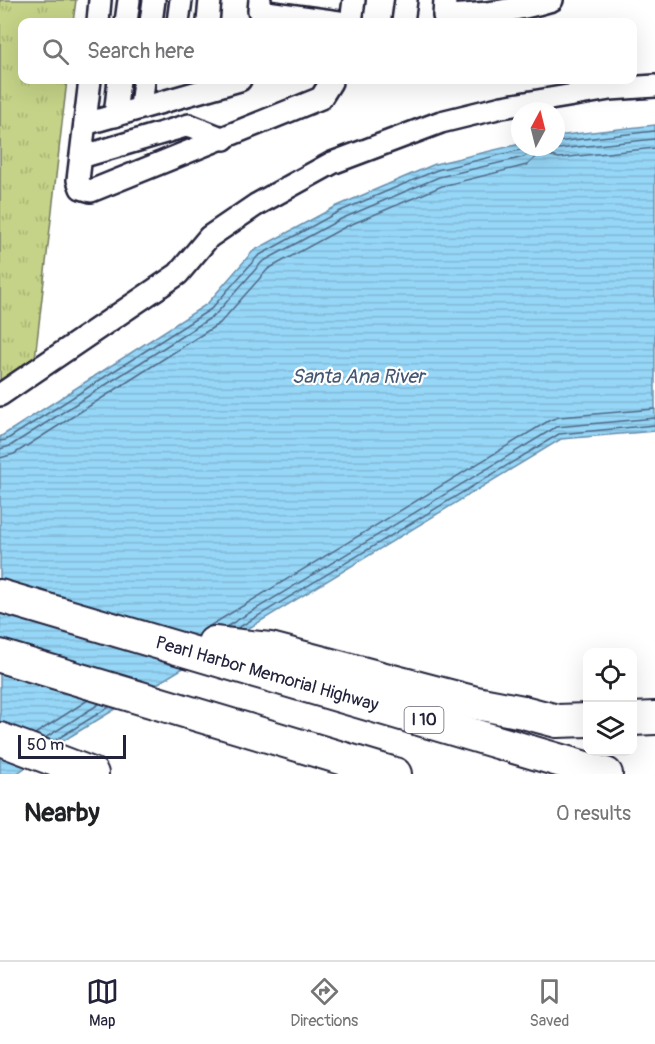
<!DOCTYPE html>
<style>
:root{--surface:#fff;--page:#f6f6f6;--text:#202124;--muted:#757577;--line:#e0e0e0;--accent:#22223b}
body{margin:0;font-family:Pangolin,sans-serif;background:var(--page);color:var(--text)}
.controls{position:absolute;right:18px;bottom:18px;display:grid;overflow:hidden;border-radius:12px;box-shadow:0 6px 24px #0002}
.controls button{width:54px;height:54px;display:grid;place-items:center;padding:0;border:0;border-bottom:2px solid var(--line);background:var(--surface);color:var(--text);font:30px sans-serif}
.compass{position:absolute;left:511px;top:102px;width:54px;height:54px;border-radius:50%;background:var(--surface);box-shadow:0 6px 24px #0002;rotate:7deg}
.scale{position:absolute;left:18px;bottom:15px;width:108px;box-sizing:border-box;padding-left:6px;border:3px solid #22223b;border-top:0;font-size:16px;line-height:21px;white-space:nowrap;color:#22223b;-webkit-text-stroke:4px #fff;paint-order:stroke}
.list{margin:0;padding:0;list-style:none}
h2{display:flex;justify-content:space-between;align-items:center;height:78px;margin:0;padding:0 24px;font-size:26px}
h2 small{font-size:20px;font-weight:400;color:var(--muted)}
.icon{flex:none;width:33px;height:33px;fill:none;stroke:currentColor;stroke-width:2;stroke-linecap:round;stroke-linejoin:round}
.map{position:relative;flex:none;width:655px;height:774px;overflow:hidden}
.search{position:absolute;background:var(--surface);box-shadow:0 6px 24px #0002;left:18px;right:18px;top:18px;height:66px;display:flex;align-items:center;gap:15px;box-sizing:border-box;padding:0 21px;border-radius:12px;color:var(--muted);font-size:22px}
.sheet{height:186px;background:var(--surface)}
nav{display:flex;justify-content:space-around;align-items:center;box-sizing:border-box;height:84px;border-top:2px solid var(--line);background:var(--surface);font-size:16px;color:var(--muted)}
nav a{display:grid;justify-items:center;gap:3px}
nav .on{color:var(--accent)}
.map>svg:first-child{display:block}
.grass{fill:url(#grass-tufts);stroke:#737a61;stroke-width:1.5}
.water{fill:url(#water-rules);stroke:#688eac;stroke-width:1.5}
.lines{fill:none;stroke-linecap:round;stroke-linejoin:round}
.shore{stroke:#506a86;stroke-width:1.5}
.minor-casing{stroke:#22223b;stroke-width:26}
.highway-casing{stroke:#22223b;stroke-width:36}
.minor{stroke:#fff;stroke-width:21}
.highway{stroke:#fff;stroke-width:32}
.labels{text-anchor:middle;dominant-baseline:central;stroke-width:4.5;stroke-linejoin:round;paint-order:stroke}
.shield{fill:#fff;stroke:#646476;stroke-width:1.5}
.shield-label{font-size:16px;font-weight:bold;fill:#22223b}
.street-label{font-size:18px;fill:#22223b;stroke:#fff}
.water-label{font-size:20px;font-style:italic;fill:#455873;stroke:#fff}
</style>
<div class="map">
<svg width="655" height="774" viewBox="0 0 655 774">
<defs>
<pattern id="grass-tufts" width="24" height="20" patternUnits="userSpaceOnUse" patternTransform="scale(1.5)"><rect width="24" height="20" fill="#c4d387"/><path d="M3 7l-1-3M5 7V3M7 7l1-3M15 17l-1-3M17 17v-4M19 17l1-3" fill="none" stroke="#a8b575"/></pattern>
<pattern id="water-rules" width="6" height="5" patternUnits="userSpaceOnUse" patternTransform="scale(1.5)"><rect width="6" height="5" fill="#96d6f7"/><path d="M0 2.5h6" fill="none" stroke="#81b7d5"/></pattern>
</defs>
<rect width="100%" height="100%" fill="#fff"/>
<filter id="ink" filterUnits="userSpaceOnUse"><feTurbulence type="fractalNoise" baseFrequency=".0167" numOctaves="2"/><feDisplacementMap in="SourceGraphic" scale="12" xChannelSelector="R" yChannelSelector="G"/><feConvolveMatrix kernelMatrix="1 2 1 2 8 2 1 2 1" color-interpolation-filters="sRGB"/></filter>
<g filter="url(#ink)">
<polygon class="grass" points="0,0 76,0 73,22 22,22 22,80 67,80 33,376 0,399"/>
<polygon class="water" points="655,125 655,431 561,439 71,736 16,774 0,774 0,437 207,304 253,251 335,207 435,164 520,144 520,147 556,147 556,136"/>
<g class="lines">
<g class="shore">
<polyline points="556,142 655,131"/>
<polyline points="550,147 558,149 655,139"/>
<polyline points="0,441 6,440 211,309 258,256 338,212 437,170 520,150 525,147"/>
<polyline points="0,449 10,446 215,315 262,262 341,219 439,177 524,157 530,153 533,147"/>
<polyline points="0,458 14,454 220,323 268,269 345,227 442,186 527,165 541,153 559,158 655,148"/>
<polyline points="208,627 550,420 559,417 655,409"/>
<polyline points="226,627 556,427 655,418"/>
<polyline points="238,628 559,434 655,425"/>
<polyline points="35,734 88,700"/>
<polyline points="45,738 99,704"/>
<polyline points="54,741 109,707"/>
</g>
<g class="minor-casing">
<g id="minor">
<polyline points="260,0 259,11 339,22"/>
<path d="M445 0 444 16C481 15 516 11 552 0"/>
<polyline points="98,22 100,0"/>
<polyline points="126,22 129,0"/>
<polyline points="151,22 154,0"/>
<polyline points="178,22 181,0"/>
<polyline points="208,22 210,0"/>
<polyline points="351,22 354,0"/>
<polyline points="403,22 406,0"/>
<polyline points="90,80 78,180 81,188 91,191 321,98 331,82 329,80"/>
<polyline points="141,108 144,80"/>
<polyline points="115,116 119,80"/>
<polyline points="85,124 240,80"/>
<polyline points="81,157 189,125 224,139"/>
<polyline points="0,395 178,274 209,237 256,205 332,163 441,122 502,107 610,89 655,86"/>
</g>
</g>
<g class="highway-casing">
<g id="highway">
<polyline points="0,596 606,774"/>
<polyline points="214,643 270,649 476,703 523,712 557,721 588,720"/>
<polyline points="0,656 395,774"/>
<polyline points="632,719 655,718"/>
<polyline points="0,739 92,774"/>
</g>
</g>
<use href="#minor" class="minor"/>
<use href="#highway" class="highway"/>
</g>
</g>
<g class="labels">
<rect class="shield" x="404.5" y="707" width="39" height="26" rx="4.5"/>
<g class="shield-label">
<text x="424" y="720">I 10</text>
</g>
<g class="street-label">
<text transform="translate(267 674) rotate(16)">Pearl Harbor Memorial Highway</text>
</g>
<g class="water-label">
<text x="358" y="376">Santa Ana River</text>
</g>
</g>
</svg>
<div class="controls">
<button><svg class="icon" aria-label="locate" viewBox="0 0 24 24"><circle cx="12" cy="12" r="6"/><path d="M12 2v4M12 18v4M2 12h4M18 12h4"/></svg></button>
<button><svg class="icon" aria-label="layers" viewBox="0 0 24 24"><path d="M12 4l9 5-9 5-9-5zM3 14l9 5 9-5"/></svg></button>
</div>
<svg class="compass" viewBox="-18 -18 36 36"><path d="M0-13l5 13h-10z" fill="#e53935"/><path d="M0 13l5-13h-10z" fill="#757577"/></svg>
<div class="scale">50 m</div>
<div class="search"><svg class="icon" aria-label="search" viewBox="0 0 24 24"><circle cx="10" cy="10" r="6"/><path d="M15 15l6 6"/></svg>Search here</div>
</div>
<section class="sheet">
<h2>Nearby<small>0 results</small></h2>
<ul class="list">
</ul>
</section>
<nav>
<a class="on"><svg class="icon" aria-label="map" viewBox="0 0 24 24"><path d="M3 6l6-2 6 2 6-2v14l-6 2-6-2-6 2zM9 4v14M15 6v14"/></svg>Map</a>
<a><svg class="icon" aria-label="directions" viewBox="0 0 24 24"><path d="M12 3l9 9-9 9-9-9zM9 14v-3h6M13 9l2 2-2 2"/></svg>Directions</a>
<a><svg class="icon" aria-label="saved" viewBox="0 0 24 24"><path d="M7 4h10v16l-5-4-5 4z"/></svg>Saved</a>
</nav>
